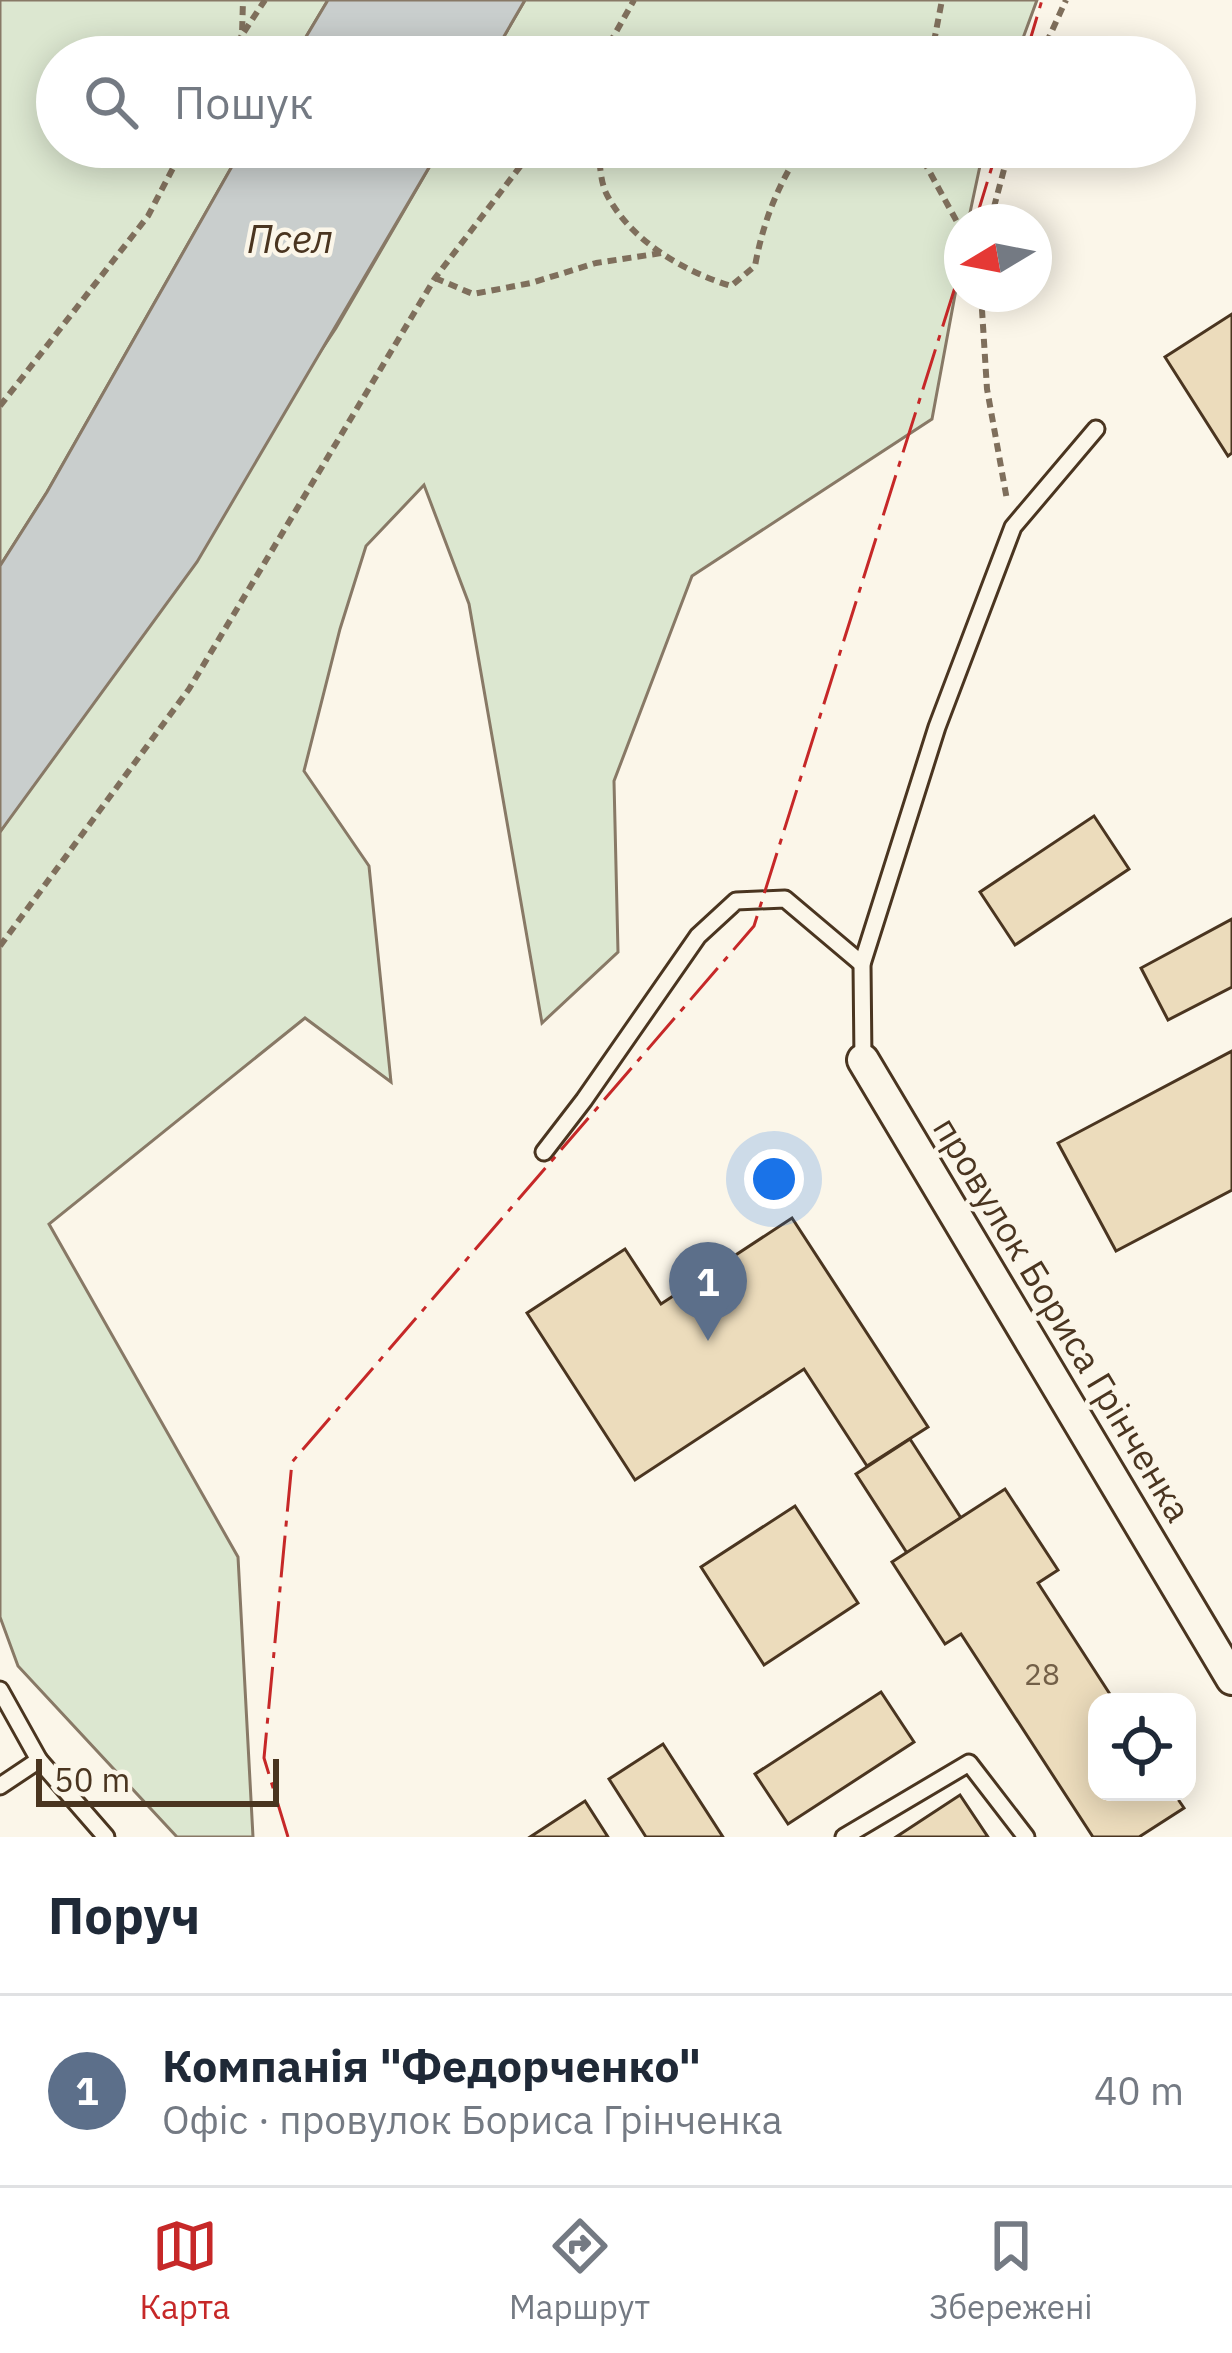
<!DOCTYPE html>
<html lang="uk">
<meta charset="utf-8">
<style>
:root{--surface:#fff;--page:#f2f2f3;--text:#1f2937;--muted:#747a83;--line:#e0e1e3;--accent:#c62828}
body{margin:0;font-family:"IBM Plex Sans",sans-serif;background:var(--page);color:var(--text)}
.controls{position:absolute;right:36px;bottom:36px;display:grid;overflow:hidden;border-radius:24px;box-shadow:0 6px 30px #0003}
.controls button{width:108px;height:108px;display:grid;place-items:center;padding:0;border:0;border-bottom:3px solid var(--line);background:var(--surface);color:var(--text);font:60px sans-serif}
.compass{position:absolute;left:944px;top:204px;width:108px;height:108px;border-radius:50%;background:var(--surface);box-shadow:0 6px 30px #0003;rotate:260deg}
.scale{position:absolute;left:36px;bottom:30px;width:243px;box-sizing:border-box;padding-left:12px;border:6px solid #4a3520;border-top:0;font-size:33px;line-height:42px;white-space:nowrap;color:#4a3520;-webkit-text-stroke:9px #fbf6e9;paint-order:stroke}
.you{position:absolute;left:774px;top:1179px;width:42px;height:42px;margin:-30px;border:9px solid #fff;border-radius:50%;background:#1a73e8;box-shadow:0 0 0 18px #1a73e833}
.badge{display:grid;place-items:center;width:78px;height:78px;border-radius:50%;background:var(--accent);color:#fff;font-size:39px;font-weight:700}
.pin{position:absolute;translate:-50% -99px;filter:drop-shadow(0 3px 6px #0008)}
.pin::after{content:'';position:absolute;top:63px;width:42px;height:36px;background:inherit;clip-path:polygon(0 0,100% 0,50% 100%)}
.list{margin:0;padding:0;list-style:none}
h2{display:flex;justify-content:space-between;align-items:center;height:156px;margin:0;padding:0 48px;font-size:51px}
h2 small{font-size:39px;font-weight:400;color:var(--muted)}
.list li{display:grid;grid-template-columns:78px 1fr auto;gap:36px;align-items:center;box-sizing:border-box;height:192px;padding:0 48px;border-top:3px solid var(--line)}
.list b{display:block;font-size:45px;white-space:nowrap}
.list p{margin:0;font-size:39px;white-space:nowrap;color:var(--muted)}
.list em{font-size:39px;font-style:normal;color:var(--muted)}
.icon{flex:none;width:66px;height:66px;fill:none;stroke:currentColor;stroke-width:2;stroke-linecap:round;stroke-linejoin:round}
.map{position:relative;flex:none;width:1232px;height:1837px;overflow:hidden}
.search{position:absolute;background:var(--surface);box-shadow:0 6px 30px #0003;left:36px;right:36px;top:36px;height:132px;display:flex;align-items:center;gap:30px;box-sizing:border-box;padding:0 42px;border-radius:66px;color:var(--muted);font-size:45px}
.sheet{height:348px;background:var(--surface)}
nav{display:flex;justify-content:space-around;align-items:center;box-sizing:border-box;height:168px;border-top:3px solid var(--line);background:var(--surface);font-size:33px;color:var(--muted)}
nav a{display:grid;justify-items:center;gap:6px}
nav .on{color:var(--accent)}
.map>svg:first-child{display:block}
.green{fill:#dce7d0;stroke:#887966;stroke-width:3}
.water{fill:#c9cecd;stroke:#887966;stroke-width:3}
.building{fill:#ecdcbc;stroke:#4a3520;stroke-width:3}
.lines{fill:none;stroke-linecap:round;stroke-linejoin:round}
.lane-casing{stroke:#4a3520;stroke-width:21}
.street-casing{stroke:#4a3520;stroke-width:36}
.path{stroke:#7f6f5c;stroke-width:6;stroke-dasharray:9 6;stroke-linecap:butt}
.lane{stroke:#fbf6e9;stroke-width:15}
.street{stroke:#fbf6e9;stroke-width:30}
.power{stroke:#c62828;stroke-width:3;stroke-dasharray:42 9 6 9;stroke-linecap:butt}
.labels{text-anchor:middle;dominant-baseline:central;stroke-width:9;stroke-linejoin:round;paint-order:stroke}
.number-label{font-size:30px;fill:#725f47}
.street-label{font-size:36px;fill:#4a3520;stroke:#fbf6e9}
.water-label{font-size:39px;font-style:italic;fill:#4a3520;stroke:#fbf6e9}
</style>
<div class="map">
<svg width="1232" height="1837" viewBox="0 0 1232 1837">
<rect width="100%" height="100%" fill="#fbf6e9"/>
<g class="green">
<polygon points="0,0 328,0 294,57 57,57 57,147 243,147 47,492 0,566"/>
<polygon points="525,0 1037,0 1016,57 492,57"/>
<polygon points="441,147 984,147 968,222 962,222 962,257 932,419 692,576 614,781 618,952 542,1023 469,604 424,485 366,546 340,629 304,771 369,866 391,1082 305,1018 49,1224 238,1557 253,1837 177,1837 18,1666 0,1617 0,832 336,328"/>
</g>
<g class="water">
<polygon points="328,0 525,0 492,57 294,57"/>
<polygon points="243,147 441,147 197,562 0,832 0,566 47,492"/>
</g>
<g class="building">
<polygon points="1232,314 1232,453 1228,456 1165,357"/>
<polygon points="1094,816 1129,869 1015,945 980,892"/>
<polygon points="1232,919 1232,987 1168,1020 1141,968"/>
<polygon points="1232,1051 1232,1190 1116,1251 1058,1143"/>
<polygon points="792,1218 928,1427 867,1466 804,1369 635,1480 527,1313 625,1249 661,1304"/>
<polygon points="910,1439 961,1518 907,1553 856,1474"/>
<polygon points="1005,1489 1058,1570 1038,1583 1115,1702 1097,1702 1097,1792 1173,1792 1184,1808 1139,1837 1093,1837 961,1634 945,1644 892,1562"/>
<polygon points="795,1506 858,1603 764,1665 701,1567"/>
<polygon points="881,1692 914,1742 788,1824 755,1774"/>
<polygon points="663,1744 723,1837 646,1837 609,1779"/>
<polygon points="960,1795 988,1837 896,1837"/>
<polygon points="585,1801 608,1837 530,1837"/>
</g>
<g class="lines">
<g class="lane-casing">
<g id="lane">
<polyline points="863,1060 862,964 937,727 1013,527 1096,429"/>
<polyline points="544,1152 584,1100 698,936 736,901 785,899 862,964"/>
<polyline points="0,1690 39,1760"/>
<polyline points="0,1786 39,1760 106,1837"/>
<polyline points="844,1837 969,1763 1026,1837"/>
</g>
</g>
<g class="street-casing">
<polyline id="street" points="863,1060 1232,1679"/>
</g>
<g class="path">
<polyline points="244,32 265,0"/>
<polyline points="230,57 242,35 243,0"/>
<polyline points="602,57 634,0"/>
<polyline points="931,57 942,0"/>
<polyline points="1040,57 1066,0"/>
<path d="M598 147C600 162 600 182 607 195 631 241 683 271 731 286L755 266C763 222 778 184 803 147"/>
<polyline points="916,147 962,231"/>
<polyline points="990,222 1010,147"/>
<polyline points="435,278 473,294 531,283 596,263 662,253"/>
<polyline points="981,294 987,389 1007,500"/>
<polyline points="0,406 148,216 184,147"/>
<polyline points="0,946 189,689 435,278 535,147"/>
</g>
<use href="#lane" class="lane"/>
<use href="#street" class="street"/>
<g class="power">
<polyline points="1025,57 1042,0"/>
<polyline points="975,222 998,147"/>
<polyline points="288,1837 264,1758 292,1462 754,926 962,265"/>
</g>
</g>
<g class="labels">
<g class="number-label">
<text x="1042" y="1673">28</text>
</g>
<g class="street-label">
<text transform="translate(1063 1319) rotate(59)">провулок Бориса Грінченка</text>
</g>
<g class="water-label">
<text x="290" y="238">Псел</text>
</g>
</g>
</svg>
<div class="controls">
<button><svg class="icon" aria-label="locate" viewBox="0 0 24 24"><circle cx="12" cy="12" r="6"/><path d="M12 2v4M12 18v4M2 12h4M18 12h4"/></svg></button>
</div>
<svg class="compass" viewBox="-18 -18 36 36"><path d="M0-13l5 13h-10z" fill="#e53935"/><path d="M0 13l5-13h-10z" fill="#747a83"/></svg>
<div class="scale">50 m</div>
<div class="you"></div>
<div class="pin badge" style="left:708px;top:1341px;background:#5c6f8a">1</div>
<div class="search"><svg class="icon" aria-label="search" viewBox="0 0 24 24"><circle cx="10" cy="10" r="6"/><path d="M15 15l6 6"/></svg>Пошук</div>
</div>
<section class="sheet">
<h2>Поруч<small></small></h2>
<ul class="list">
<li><span class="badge" style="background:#5c6f8a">1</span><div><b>Компанія &quot;Федорченко&quot;</b><p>Офіс · провулок Бориса Грінченка</p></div><em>40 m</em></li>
</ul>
</section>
<nav>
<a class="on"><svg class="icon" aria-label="map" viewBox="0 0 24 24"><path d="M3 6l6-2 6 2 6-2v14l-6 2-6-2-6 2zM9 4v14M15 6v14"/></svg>Карта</a>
<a><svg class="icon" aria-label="directions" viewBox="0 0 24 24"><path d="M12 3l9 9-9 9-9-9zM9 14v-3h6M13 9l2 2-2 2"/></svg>Маршрут</a>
<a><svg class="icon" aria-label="saved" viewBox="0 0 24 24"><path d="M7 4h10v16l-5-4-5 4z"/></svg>Збережені</a>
</nav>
